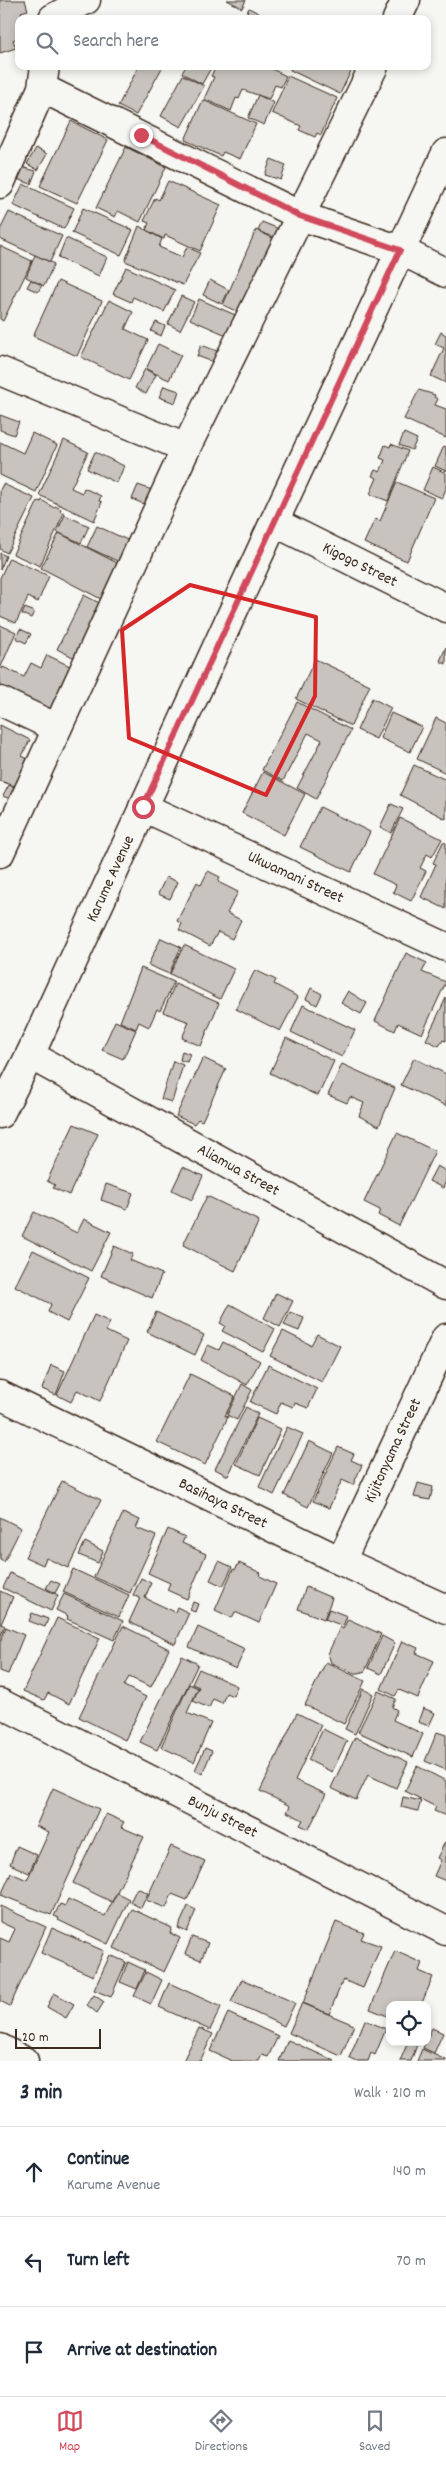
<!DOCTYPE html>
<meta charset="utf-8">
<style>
:root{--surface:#fff;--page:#f2f2f3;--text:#1f2937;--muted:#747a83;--line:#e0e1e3;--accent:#d1495b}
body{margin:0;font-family:Dekko,sans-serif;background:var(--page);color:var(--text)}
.controls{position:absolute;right:15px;bottom:15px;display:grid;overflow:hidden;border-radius:10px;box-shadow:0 2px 8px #0003}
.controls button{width:45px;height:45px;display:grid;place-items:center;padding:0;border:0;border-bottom:1px solid var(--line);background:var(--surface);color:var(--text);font:25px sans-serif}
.scale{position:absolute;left:15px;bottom:12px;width:86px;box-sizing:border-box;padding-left:5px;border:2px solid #3b2a1e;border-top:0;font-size:14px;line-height:18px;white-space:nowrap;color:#3b2a1e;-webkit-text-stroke:4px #f6f6f2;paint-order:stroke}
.stop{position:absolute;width:15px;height:15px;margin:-11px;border:4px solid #d1495b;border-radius:50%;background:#fff}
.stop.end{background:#d1495b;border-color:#fff;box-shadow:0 1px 5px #0008}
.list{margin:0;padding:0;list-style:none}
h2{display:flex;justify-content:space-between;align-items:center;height:65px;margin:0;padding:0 20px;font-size:21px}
h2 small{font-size:16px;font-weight:400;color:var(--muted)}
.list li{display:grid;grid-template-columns:32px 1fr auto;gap:15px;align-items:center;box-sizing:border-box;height:90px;padding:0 20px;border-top:1px solid var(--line)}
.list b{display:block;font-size:19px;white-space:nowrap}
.list p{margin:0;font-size:16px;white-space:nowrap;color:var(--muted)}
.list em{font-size:16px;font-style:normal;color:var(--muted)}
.icon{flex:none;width:28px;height:28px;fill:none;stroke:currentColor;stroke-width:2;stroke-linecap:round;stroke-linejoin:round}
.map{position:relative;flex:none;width:446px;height:2061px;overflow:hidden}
.search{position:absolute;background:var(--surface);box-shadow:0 2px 8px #0003;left:15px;right:15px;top:15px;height:55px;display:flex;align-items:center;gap:12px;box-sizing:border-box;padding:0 18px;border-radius:10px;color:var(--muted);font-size:19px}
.sheet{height:335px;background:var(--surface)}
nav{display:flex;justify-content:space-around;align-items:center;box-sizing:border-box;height:70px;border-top:1px solid var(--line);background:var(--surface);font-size:14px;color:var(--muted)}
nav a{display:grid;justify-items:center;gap:2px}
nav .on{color:var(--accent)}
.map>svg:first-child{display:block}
.building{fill:#c8c3be;stroke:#3b2a1e}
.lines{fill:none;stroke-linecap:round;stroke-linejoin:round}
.minor-casing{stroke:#3b2a1e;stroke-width:31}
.secondary-casing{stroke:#3b2a1e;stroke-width:31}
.minor{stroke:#f6f6f2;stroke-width:28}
.secondary{stroke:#f6f6f2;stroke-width:28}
.route{stroke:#d1495b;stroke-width:6}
.marked{fill:none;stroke:#d62828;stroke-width:4;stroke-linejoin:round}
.labels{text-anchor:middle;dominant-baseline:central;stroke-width:5;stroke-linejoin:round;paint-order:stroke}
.street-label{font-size:16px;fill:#3b2a1e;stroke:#f6f6f2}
</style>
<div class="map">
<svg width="446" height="2061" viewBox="0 0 446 2061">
<rect width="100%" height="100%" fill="#f6f6f2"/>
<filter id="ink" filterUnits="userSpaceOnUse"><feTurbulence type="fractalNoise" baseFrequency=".02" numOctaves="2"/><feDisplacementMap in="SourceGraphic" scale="10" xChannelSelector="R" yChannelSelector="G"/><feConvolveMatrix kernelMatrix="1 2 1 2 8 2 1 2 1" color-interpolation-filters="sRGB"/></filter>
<g filter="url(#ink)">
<g class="building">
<polygon points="0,0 25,0 28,10 21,12 24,19 19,19 19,38 13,40 16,48 0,53"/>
<polygon points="227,0 246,0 242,8"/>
<polygon points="249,8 260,14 258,19 244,19"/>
<polygon points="139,66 163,66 136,115 118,106"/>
<polygon points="186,66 212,66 202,84 182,73"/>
<polygon points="216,66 266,66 286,76 281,87 275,85 269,99 243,90 239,99 236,98 231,111 204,99 214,77 211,76"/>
<polygon points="292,66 341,66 351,71 340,94 290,70"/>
<polygon points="183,75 204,86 181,127 161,116"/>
<polygon points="288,76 337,98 321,135 317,133 315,137 299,130 301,126 272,113"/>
<polygon points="258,95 274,103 264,125 248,118"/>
<polygon points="203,100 256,124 240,159 223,152 221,156 185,140"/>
<polygon points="71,121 108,140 77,203 40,186"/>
<polygon points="126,147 166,167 140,222 118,211 115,217 96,208"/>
<polygon points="36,148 47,154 38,170 27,164"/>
<polygon points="271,159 286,165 281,180 265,175"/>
<polygon points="21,167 36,171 31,184 17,179"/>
<polygon points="168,181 221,205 200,251 165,235 164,239 146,230 149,223 144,221 155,198 159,200"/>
<polygon points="23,184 74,208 64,229 13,205"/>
<polygon points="83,208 133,230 121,255 72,233"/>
<polygon points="9,212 62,236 50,262 0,239 0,230"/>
<polygon points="262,222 279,229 275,238 258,231"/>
<polygon points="139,226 162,239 159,247 182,257 187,247 200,253 183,285 125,261"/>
<polygon points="256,230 275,239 244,315 223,305"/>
<polygon points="66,238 107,257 99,276 58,258"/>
<polygon points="0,246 32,261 3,321 0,319"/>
<polygon points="35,255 54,264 44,286 26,277"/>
<polygon points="126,267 175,290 164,312 133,297 131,302 113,294"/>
<polygon points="31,280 42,285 38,292 27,287"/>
<polygon points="210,280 229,290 222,304 203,295"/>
<polygon points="58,281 102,301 77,356 33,336"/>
<polygon points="181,296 194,302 180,330 168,324"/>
<polygon points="199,299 242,318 233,338 190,319"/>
<polygon points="109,300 133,312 125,329 148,340 129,380 81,357"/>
<polygon points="156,322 165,326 161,336 151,331"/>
<polygon points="441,332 446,335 446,383 431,376 444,348 435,344"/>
<polygon points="158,344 181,355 169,380 146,369"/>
<polygon points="201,345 217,351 213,362 197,356"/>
<polygon points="145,369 156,375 146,394 135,388"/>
<polygon points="164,386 179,391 175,403 159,397"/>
<polygon points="419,390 435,395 434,397 438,399 435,405 446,409 446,438 404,419"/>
<polygon points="0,415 19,422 14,435 0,430"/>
<polygon points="32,433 57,445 36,492 0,475 0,442 23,453"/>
<polygon points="404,433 417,439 412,450 399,445"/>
<polygon points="64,440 88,452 71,488 82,493 84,488 101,496 99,501 102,502 94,521 39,495"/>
<polygon points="391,444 408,451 388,501 370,494 377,478 372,476 375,470 380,472 385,460 380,458 385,445 390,447"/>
<polygon points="444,446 446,447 446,471 435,466"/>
<polygon points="95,452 124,466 117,483 87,469"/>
<polygon points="433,467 446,473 446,489 442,498 423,490"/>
<polygon points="397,482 434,498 407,561 364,543 375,519 380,521"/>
<polygon points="3,484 34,498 7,553 0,549 0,490"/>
<polygon points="138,485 152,490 146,505 132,499"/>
<polygon points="42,500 54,508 55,506 61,509 60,511 64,513 40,566 13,554 38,501 41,502"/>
<polygon points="65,515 89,526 81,543 57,532"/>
<polygon points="97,526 136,544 126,565 87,547"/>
<polygon points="59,533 119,564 101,599 41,568"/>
<polygon points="0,553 6,556 0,570"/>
<polygon points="9,558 49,576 38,602 28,597 16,623 0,616 0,578"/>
<polygon points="84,595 105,606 77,659 57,649"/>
<polygon points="25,608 34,612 31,618 22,614"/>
<polygon points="0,625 16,632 0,669"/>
<polygon points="20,629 31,634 26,643 16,638"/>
<polygon points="446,647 446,664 440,661"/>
<polygon points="47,655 74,668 52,713 0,689 0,673 3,667 24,677 31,663 41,668"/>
<polygon points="315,659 370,685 351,726 296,699"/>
<polygon points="372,698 391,708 376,739 357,730"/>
<polygon points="297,702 351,730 316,799 297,788 322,740 308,733 283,781 262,770"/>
<polygon points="391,713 422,727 410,752 380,738"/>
<polygon points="436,718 446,723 446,773 417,759"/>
<polygon points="0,725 30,740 22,756 28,759 15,786 0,781"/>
<polygon points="414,765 446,780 446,819 400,795"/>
<polygon points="263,772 305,794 284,835 242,813"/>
<polygon points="9,785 16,788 10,799 3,796"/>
<polygon points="391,804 403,809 391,833 380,827"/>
<polygon points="320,807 370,832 351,872 300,847"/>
<polygon points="400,818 442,839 432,857 427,854 420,868 426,871 411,901 393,892 396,885 373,874"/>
<polygon points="443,842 446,843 446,909 421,897 436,864 433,863"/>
<polygon points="208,871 220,877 218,882 238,892 227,913 241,920 232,939 218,932 210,946 179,930 182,924 177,921 197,882 201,885"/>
<polygon points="166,877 178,882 170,899 158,894"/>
<polygon points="161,938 181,947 169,974 148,965"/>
<polygon points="184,945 234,969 220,999 170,974"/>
<polygon points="406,953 427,963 422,972 446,982 422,1034 398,1023 395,1031 375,1021"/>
<polygon points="141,968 174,982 160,1011 157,1009 149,1027 139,1022 136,1029 120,1022"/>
<polygon points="255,970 276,980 274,984 298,997 280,1031 236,1009"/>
<polygon points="175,984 219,1003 201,1046 182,1038 189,1022 163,1012"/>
<polygon points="311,988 322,994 317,1005 306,999"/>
<polygon points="348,991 367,1003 361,1014 341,1003"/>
<polygon points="446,998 446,1041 443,1040 439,1046 426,1040"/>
<polygon points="303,1005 355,1030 342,1057 291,1032"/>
<polygon points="115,1021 136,1030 123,1059 102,1050"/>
<polygon points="286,1038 334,1061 318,1096 270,1073"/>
<polygon points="182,1051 190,1054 187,1062 180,1060"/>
<polygon points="203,1058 226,1069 202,1121 198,1119 194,1124 176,1116"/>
<polygon points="414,1058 446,1074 446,1106 401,1085"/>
<polygon points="173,1061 183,1065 172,1102 161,1099"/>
<polygon points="342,1064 395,1088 379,1126 359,1116 364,1103 350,1097 347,1103 328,1095"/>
<polygon points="74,1124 98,1134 69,1195 53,1188 55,1185 47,1181"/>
<polygon points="397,1133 435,1151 399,1226 378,1215 380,1210 364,1202"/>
<polygon points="437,1166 446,1171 446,1181 443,1188 429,1181"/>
<polygon points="183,1167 203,1176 192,1200 172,1190"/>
<polygon points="106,1184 133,1193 127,1209 101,1200"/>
<polygon points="207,1196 259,1221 235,1271 183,1245"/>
<polygon points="34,1212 77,1233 84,1219 111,1232 91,1271 22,1236"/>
<polygon points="114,1246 133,1254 130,1260 162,1274 152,1298 101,1276"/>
<polygon points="33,1250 89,1278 67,1322 48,1312 51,1304 15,1286"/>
<polygon points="276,1293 293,1301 280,1327 264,1318"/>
<polygon points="230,1304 275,1329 263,1352 222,1331 225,1326 220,1323"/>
<polygon points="156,1312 204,1335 195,1355 147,1332"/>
<polygon points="290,1312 304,1318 299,1331 284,1325"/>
<polygon points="94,1315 110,1322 106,1331 127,1341 100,1401 77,1390 71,1402 57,1395"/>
<polygon points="283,1331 311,1345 317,1334 340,1346 322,1382 270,1356"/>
<polygon points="223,1342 260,1361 247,1385 201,1360 208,1345 219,1350"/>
<polygon points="51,1365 65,1371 56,1395 42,1389"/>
<polygon points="268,1365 317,1389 308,1408 295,1403 293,1407 281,1402 276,1414 250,1402"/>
<polygon points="190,1374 235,1396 225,1416 228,1417 205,1465 157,1442"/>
<polygon points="242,1384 252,1390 237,1420 227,1415"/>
<polygon points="246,1407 258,1414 228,1476 215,1469"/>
<polygon points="257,1418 281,1429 260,1475 236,1464"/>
<polygon points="287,1427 303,1434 274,1495 259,1487"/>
<polygon points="309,1441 333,1453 308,1507 284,1495"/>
<polygon points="338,1447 354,1454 351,1460 362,1465 353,1485 342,1480 329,1508 313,1501"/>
<polygon points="62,1481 101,1500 68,1568 46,1558 43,1565 25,1557"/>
<polygon points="418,1483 433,1487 430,1500 414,1497"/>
<polygon points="123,1513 140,1520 136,1528 156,1536 130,1593 94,1577"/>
<polygon points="0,1517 21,1528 4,1562 0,1560"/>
<polygon points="168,1529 185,1537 182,1543 206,1554 187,1599 167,1590 170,1583 148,1573"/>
<polygon points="85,1542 103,1551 98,1563 79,1555"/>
<polygon points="219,1561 232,1567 223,1586 210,1580"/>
<polygon points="239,1563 261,1573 260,1576 276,1584 259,1623 235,1612 232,1618 215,1610 233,1569 235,1570"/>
<polygon points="73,1569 129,1595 119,1617 63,1592"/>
<polygon points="10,1573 58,1595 51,1611 3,1588"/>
<polygon points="141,1578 151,1583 145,1598 175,1612 177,1607 189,1613 175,1644 129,1622 140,1598 133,1595"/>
<polygon points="51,1580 60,1584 55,1593 46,1588"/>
<polygon points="306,1587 332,1598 324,1619 298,1609"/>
<polygon points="0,1591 13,1597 1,1624 5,1626 0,1637"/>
<polygon points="64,1594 123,1621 114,1640 67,1619 68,1616 56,1610"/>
<polygon points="193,1602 198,1604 195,1612 190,1610"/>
<polygon points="329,1609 347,1616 343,1626 325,1619"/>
<polygon points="32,1613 48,1619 45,1627 29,1621"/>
<polygon points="57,1618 100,1638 69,1704 48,1693 44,1700 23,1691"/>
<polygon points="348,1619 381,1634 365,1671 359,1673 354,1673 331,1663 328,1654 340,1627 343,1629"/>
<polygon points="123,1626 169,1649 151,1687 129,1677 124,1686 146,1697 125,1740 79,1717"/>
<polygon points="6,1627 24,1635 8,1674 0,1671 0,1642"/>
<polygon points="198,1627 245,1649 236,1669 189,1647"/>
<polygon points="382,1636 395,1643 381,1674 368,1668"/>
<polygon points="402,1641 418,1648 416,1653 434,1661 418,1698 399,1690 395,1696 381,1689"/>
<polygon points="182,1656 198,1664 157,1750 140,1742"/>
<polygon points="326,1662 365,1681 344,1724 305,1705"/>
<polygon points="199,1669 237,1686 233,1696 226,1693 222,1703 213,1699 209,1708 193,1701 199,1687 192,1684"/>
<polygon points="189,1684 198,1688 187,1713 211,1723 194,1762 161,1747"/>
<polygon points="363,1689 373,1694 355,1734 345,1729"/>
<polygon points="378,1691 396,1699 392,1707 397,1710 393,1720 423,1734 413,1757 358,1732"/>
<polygon points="423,1708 435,1713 429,1726 418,1722"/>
<polygon points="297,1713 321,1725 295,1780 326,1794 309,1829 300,1825 303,1820 287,1812 290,1806 260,1791"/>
<polygon points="323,1729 347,1741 332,1772 308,1760"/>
<polygon points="437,1732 446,1735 446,1770 425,1761"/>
<polygon points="355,1737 408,1762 396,1788 368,1775 356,1800 331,1788"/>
<polygon points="205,1748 212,1751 202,1774 195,1770"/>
<polygon points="417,1766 446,1781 446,1816 434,1811 436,1807 405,1791"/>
<polygon points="53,1788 99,1809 51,1915 1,1895 11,1873 27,1880 49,1832 36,1826"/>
<polygon points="403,1797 421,1801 418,1811 401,1807"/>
<polygon points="106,1814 124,1822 121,1827 144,1837 112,1902 73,1883"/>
<polygon points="445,1842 446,1842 446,1881 434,1876 441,1860 437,1858"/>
<polygon points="17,1846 37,1855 29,1873 10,1864"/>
<polygon points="171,1846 205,1861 187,1900 172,1894 166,1908 146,1900"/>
<polygon points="137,1888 148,1893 141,1908 130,1902"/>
<polygon points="117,1893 129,1899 108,1944 58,1920 59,1918 54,1916 60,1904 65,1906 68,1899 105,1916"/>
<polygon points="0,1906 46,1927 10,2006 0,2001 0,1938 9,1942 15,1929 0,1922"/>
<polygon points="188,1906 196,1910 187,1932 178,1928"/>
<polygon points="132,1909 172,1928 170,1933 180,1938 164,1972 114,1948"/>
<polygon points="336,1922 364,1933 361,1939 381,1946 363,1988 343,1980 329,2014 303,2003"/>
<polygon points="52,1928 104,1951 93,1976 41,1953"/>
<polygon points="192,1937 208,1943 201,1960 185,1954"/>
<polygon points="395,1951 422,1963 419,1971 433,1977 421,2005 390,2005 390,2017 370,2009"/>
<polygon points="110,1955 126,1962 111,1997 94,1990"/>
<polygon points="128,1962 145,1970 137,1989 120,1982"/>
<polygon points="146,1972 162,1980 151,2004 134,1996"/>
<polygon points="242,1979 295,2003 284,2026 231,2002"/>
<polygon points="169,1983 221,2007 210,2030 159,2007"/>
<polygon points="54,1993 74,2004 66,2018 47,2007"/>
<polygon points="94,1995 104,2002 97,2013 87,2005"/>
<polygon points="302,2003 354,2025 341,2056 289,2033"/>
<polygon points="228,2013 278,2036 268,2057 262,2055 259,2061 232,2061 210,2051"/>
<polygon points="365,2020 386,2029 375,2055 371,2053 368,2061 355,2061 349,2058"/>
<polygon points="199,2028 213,2034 200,2061 183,2061"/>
<polygon points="432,2028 443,2033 434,2053 423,2048"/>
<polygon points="288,2040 335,2061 279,2061"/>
<polygon points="408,2042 418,2042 411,2061 400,2061"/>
<polygon points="422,2049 446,2060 446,2061 417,2061"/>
</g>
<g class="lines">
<g class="minor-casing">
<g id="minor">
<polyline points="53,18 86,0"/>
<polyline points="397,19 406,0"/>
<polyline points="42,88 301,216 400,250 446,273"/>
<polyline points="0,184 42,88 45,66"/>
<polyline points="0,371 186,448"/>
<path id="s1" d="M274 522 446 608"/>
<polyline points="0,701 57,728"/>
<path id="s2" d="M143 807 446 947"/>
<polyline points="0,853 186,448 374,66"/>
<path id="s3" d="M30 1055 446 1285"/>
<path id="s4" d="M0 1395 341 1561 446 1609"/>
<path id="s5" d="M341 1561 446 1338"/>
<path id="s6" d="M0 1703 446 1931"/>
<polyline points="0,2048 24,2061"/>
</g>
</g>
<g class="secondary-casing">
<g id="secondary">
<path id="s7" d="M0 1114 30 1055 274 522 446 153"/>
</g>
</g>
<use href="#minor" class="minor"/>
<use href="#secondary" class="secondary"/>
</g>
</g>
<g class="lines" filter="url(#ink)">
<polyline class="route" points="141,135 300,216 400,250 143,807"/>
</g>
<path class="marked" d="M190 585 316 617 315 696 266 795 129 738 122 630Z"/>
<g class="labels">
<g class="street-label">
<text stroke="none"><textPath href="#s1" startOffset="96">Kigogo Street</textPath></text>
<text stroke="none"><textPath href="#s2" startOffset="168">Ukwamani Street</textPath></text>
<text stroke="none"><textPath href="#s7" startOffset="260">Karume Avenue</textPath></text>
<text stroke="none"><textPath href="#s3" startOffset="238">Aliamua Street</textPath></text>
<text stroke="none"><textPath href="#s5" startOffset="122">Kijitonyama Street</textPath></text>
<text stroke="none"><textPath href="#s4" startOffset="248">Basihaya Street</textPath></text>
<text stroke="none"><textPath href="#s6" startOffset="250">Bunju Street</textPath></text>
</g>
</g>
</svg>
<div class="controls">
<button><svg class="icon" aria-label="locate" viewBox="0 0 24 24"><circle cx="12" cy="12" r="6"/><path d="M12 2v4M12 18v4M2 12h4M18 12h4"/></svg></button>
</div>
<div class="scale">20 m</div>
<div class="stop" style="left:143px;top:807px"></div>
<div class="stop end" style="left:141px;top:135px"></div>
<div class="search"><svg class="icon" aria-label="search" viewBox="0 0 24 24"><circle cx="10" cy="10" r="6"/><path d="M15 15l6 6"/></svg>Search here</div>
</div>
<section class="sheet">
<h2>3 min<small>Walk · 210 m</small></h2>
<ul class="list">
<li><svg class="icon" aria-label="ahead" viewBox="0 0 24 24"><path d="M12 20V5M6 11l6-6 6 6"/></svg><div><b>Continue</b><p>Karume Avenue</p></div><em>140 m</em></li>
<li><svg class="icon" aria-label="left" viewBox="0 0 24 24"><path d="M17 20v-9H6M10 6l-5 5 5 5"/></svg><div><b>Turn left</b></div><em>70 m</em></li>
<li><svg class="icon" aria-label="arrive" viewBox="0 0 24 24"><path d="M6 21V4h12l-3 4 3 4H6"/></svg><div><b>Arrive at destination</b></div></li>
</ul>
</section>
<nav>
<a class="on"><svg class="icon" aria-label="map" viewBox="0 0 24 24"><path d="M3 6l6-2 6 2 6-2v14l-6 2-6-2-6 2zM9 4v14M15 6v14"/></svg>Map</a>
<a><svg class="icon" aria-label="directions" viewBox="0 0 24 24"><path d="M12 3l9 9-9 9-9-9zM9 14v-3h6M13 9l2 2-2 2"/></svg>Directions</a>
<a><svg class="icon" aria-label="saved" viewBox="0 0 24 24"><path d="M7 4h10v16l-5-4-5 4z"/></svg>Saved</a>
</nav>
